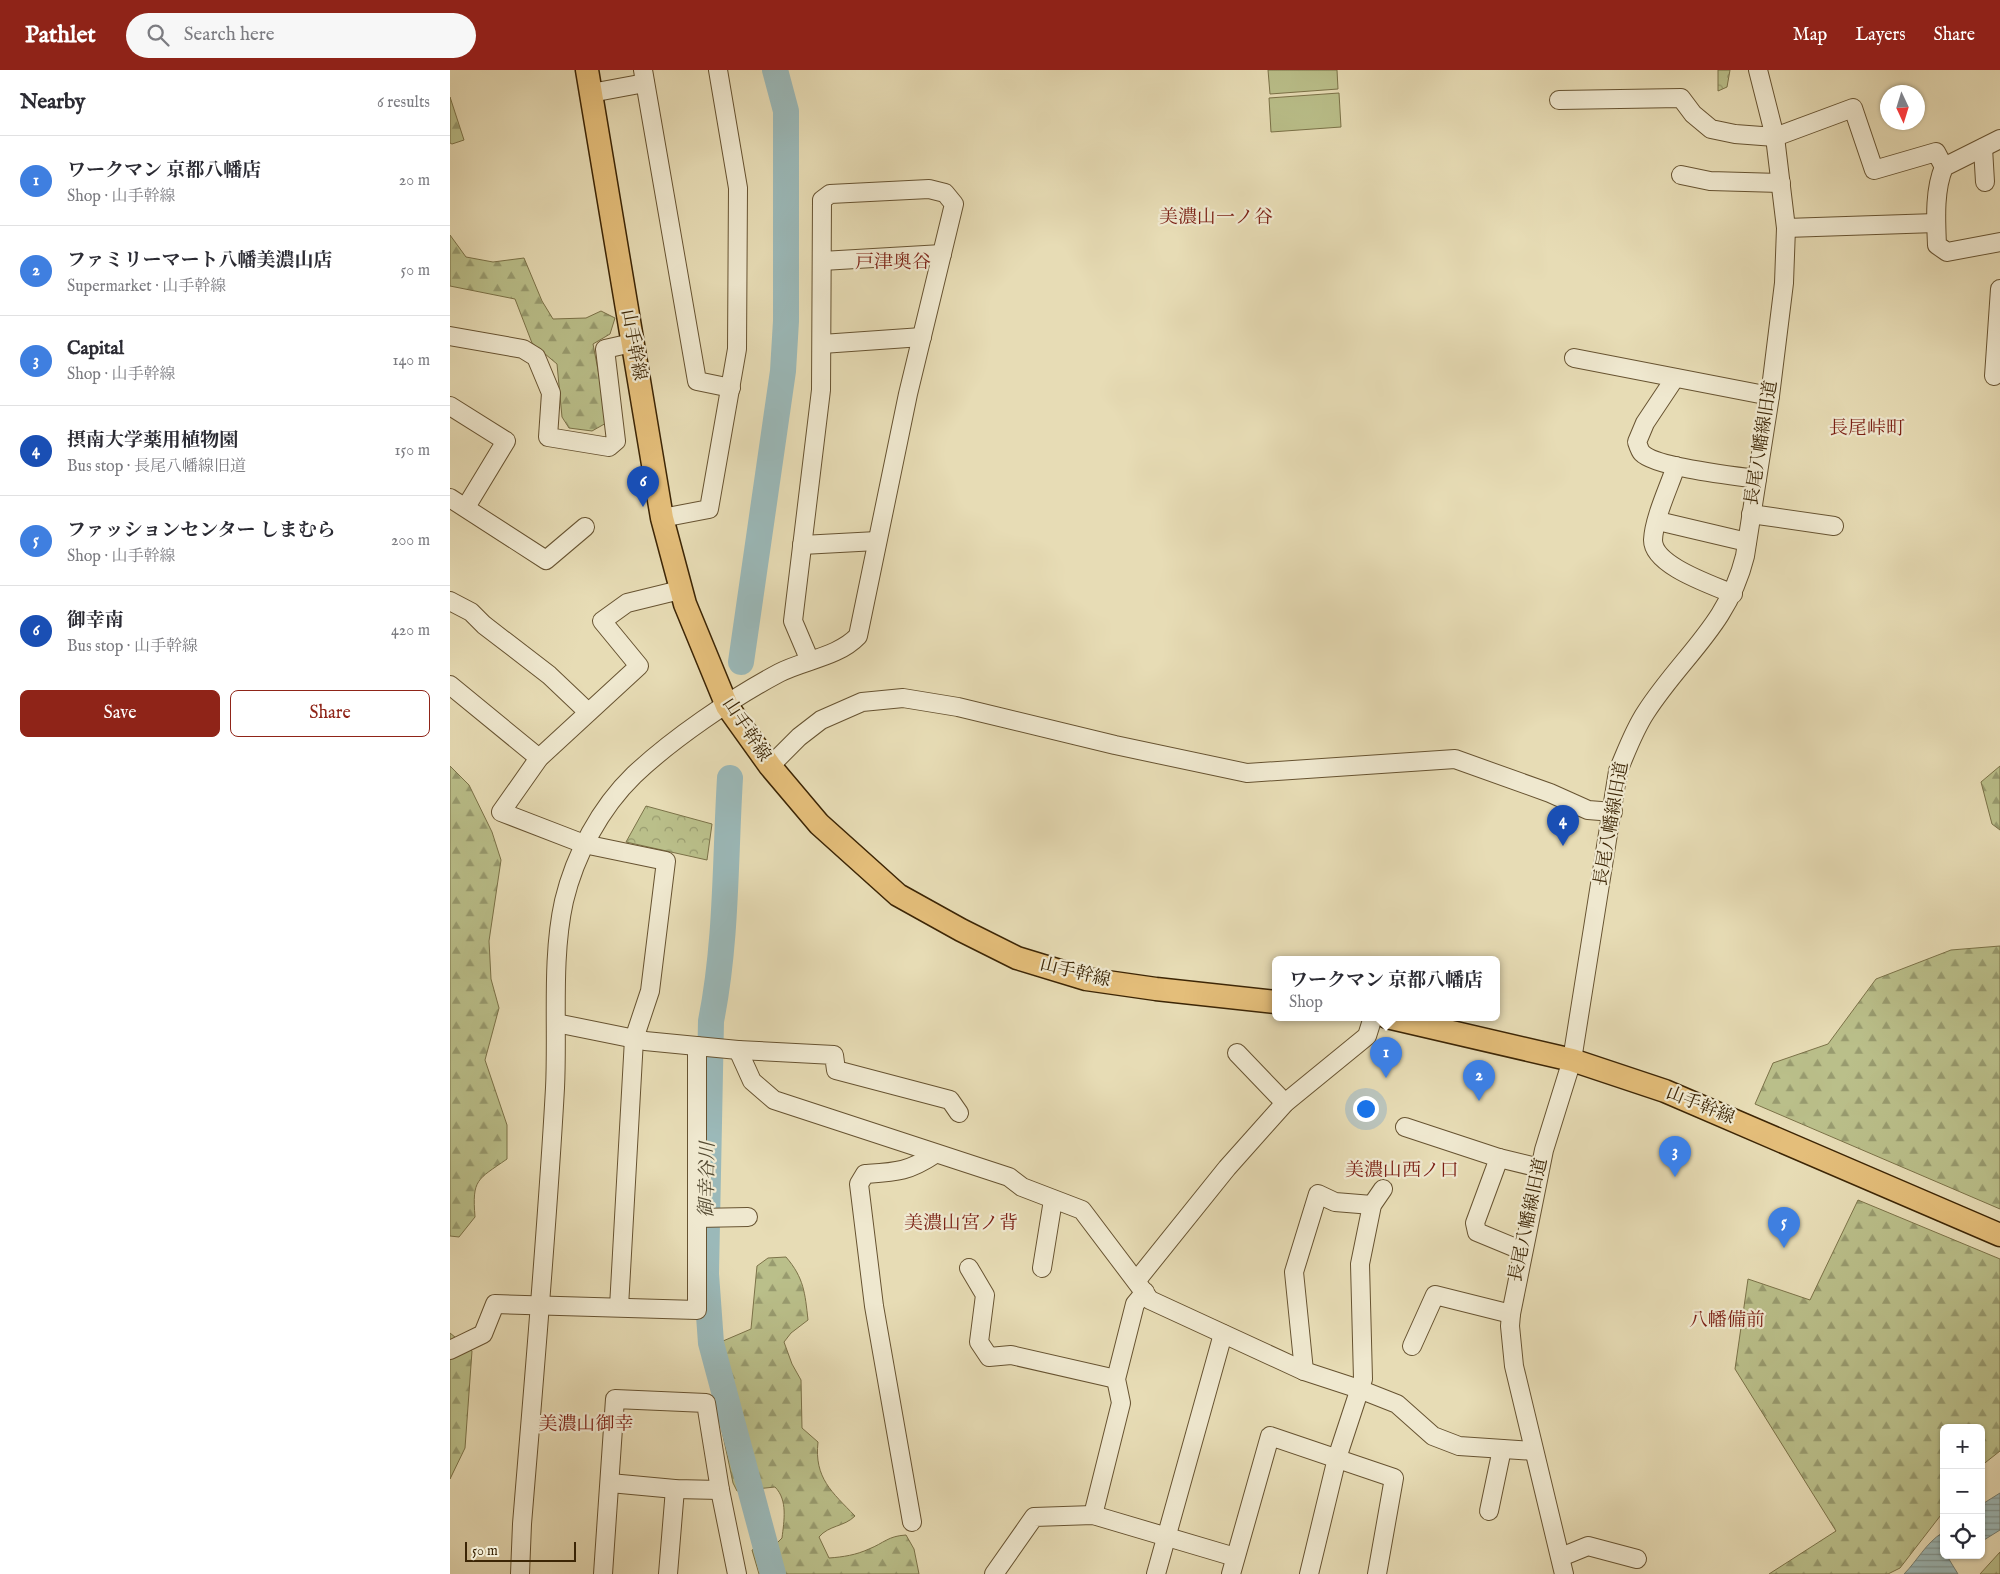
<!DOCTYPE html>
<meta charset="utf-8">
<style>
:root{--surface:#fff;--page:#f7f7f7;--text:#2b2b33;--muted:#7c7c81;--line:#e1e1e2;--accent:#8f2418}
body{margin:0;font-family:"IM FELL English","Noto Serif JP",serif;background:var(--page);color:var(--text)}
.controls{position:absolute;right:15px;bottom:15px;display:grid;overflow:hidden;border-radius:8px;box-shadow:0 1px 4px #0004}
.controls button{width:45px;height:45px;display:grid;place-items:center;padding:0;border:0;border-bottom:1px solid var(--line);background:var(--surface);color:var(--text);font:25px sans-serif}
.compass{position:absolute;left:1430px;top:15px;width:45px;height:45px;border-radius:50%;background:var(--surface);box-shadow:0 1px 4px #0004;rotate:176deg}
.scale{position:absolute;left:15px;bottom:12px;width:111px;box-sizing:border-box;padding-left:5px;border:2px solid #3c2505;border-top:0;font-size:14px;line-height:18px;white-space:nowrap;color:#3c2505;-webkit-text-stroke:4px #efe8cf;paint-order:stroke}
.you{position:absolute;left:915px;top:1038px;width:18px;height:18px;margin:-12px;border:4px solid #fff;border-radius:50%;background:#1a73e8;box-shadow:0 0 0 8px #1a73e833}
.badge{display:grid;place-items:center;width:32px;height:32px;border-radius:50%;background:var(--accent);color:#fff;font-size:16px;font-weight:700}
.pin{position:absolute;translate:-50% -41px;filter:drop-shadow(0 1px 2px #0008)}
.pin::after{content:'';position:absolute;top:26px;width:18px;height:15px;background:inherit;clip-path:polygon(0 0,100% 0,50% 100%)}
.popup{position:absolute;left:822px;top:886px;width:228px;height:65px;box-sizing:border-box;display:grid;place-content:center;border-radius:8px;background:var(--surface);filter:drop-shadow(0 1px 4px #0005);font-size:16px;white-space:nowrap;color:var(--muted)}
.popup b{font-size:19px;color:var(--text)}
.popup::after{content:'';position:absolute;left:50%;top:100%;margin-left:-10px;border:10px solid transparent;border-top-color:var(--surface)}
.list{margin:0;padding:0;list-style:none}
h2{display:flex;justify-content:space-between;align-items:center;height:65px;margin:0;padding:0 20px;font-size:21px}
h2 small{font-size:16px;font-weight:400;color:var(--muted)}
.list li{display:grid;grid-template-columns:32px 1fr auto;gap:15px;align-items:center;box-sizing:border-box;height:90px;padding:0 20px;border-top:1px solid var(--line)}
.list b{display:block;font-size:19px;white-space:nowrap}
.list p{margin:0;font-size:16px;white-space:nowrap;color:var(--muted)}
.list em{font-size:16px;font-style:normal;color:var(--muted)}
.actions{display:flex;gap:10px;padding:15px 20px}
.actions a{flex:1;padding:11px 0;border:1px solid var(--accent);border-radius:8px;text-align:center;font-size:18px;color:var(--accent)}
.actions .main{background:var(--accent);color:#fff}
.icon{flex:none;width:28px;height:28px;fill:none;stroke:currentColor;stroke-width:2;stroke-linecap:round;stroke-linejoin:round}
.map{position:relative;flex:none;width:1550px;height:1504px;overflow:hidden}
header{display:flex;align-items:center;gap:30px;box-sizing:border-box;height:70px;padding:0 25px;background:var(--accent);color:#fff}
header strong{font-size:24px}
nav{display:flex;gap:28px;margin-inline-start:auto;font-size:18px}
.search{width:350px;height:45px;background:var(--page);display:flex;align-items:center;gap:12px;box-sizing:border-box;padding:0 18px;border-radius:28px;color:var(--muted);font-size:19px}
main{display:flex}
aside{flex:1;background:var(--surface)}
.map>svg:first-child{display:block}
.green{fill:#babf8a;stroke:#7b7248}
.forest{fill:url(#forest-firs);stroke:#7b7248}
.park{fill:url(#park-crowns);stroke:#7b7248}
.water{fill:url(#water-rules);stroke:#757e71}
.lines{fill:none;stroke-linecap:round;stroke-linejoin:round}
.river{stroke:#9bb9b9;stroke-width:26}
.minor-casing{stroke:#675331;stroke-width:20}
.major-casing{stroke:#3c2505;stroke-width:25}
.minor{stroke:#efe8cf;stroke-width:18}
.major{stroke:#e4be7a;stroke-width:22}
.labels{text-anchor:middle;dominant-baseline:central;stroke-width:4.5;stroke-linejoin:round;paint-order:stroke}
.street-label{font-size:18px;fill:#3c2505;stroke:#efe8cf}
.neighbourhood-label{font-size:19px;fill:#7a1f14;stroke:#efe8cf}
.water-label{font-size:19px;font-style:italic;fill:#544a32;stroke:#efe8cf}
</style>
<header>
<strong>Pathlet</strong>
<div class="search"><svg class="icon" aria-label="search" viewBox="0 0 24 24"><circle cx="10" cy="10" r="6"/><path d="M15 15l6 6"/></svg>Search here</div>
<nav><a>Map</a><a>Layers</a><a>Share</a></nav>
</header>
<main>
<aside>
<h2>Nearby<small>6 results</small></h2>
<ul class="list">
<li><span class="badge" style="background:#3f7fe0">1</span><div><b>ワークマン 京都八幡店</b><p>Shop · 山手幹線</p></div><em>20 m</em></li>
<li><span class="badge" style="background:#3f7fe0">2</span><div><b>ファミリーマート八幡美濃山店</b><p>Supermarket · 山手幹線</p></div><em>50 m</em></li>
<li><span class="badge" style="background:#3f7fe0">3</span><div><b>Capital</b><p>Shop · 山手幹線</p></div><em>140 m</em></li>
<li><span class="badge" style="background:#1a4fb4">4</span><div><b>摂南大学薬用植物園</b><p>Bus stop · 長尾八幡線旧道</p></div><em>150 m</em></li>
<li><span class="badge" style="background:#3f7fe0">5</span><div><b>ファッションセンター しまむら</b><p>Shop · 山手幹線</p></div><em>200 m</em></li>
<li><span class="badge" style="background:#1a4fb4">6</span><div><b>御幸南</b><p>Bus stop · 山手幹線</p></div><em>420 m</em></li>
</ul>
<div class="actions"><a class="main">Save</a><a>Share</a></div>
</aside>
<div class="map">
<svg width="1550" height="1504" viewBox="0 0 1550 1504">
<defs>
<pattern id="forest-firs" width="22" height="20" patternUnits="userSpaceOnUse" patternTransform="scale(1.25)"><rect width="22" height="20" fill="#babf8a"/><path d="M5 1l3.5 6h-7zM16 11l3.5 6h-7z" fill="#989b6f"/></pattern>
<pattern id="park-crowns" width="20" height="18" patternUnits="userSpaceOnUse" patternTransform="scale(1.25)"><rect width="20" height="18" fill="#babf8a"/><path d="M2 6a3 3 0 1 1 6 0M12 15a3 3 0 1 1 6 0" fill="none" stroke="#989b6f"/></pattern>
<pattern id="water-rules" width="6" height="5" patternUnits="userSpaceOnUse" patternTransform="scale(1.25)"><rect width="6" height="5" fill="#9bb9b9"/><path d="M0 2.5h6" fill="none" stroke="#809694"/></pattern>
</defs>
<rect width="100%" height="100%" fill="#e7dcb5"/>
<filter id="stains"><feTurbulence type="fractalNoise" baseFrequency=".004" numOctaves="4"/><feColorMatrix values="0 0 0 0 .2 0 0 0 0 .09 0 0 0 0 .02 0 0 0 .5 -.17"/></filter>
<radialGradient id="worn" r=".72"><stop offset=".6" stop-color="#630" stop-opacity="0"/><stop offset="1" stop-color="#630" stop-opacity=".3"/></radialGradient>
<g class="green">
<polygon points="818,0 887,0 888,19 820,24"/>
<polygon points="889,23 891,57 821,62 819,28"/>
</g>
<g class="forest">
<polygon points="0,27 14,70 2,74 0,73"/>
<polygon points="0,165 16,187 43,192 74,188 92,231 103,249 136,248 151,241 165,248 160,264 143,274 158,352 142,361 119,358 112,347 107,294 82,273 65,229 0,216"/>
<path d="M0 696 19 715 42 762 51 790 39 871 41 909 49 938 35 990 57 1055V1089C27 1110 22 1109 25 1147L9 1167 0 1166Z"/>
<polygon points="1550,696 1550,760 1542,754 1531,712"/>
<polygon points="1550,876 1550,1139 1305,1034 1323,993 1378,974 1426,909 1501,880"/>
<polygon points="1408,1130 1550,1189 1550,1381 1531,1396 1531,1358 1494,1358 1494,1441 1450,1498 1438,1504 1319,1504 1386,1461 1285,1299 1298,1209 1360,1230"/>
<path d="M336 1187C354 1208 355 1223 358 1250L341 1263 334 1272 342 1294 351 1310 352 1358 368 1372C364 1408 382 1422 405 1446 394 1457 379 1455 369 1467L379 1488C393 1487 406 1485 419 1479 434 1473 438 1466 456 1465L464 1479 469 1504H309L302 1480 309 1477 324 1476 332 1468C334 1451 338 1430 325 1417L287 1421 283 1413 271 1356 273 1271 301 1259 307 1196 318 1188Z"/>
<polygon points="0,1263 22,1281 15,1378 0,1409"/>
<polygon points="1550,1482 1550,1504 1530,1504"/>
</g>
<g class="park">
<polygon points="1268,0 1280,0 1277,17 1268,21"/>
<polygon points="196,736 262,754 257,790 176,772"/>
</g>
<g class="water">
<polygon points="1550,1423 1550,1460 1534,1470 1531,1480 1531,1432 1534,1433"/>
<path d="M1494 1456V1485H1499L1497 1486 1508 1504H1454C1467 1491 1476 1473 1492 1463Z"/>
</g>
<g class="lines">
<g class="river">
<polyline points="291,592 333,301 336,251 336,41 325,0"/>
<path d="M280 708C275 789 277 871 261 951L256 1204 261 1273 323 1504"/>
</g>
<g class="minor-casing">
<g id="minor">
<polyline points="193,0 247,311 281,318"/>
<polyline points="141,23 195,13"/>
<polyline points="1109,30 1231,28 1243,44 1261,59 1285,64 1325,67 1403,38 1424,100 1486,82 1494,97"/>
<path d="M1550 69 1494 97C1484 120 1486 151 1487 175L1497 182 1550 172"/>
<polyline points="1533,78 1535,112"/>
<polyline points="1231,105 1260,111 1331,113"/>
<polyline points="1336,158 1486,153"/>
<polyline points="372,191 492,184"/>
<polyline points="0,266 73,279 86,287 101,323 98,367 159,377 166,371 155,279 182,273"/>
<polyline points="372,274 472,267"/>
<polyline points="1124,288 1320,326"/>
<polyline points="1544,306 1550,219"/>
<path d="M1225 308 1195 353 1187 372C1188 375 1190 381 1192 383 1205 397 1285 406 1307 409"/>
<polyline points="0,336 56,371 16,437"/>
<path d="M1226 396C1219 417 1204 448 1203 470 1203 496 1263 515 1283 524"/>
<polyline points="0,428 96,490 135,457"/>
<polyline points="1301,444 1384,456"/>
<polyline points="212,448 259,439 287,279 288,118 268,0"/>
<polyline points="1208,451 1297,472"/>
<polyline points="352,475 427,471"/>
<polyline points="0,531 21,542 34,555 99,605 138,642"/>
<polyline points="0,615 89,688"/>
<polyline points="320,696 349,667 371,650 412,632 453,628 508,637 665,675 797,703 1005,689 1100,723 1138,740 1163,742"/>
<polyline points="106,953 195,971 288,980 302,1011 324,1030 559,1107 572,1117 632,1140 700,1230 854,1301 909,1319 947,1334 983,1366 1009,1376 1084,1381"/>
<polyline points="288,980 384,985 386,1000 500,1030 509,1043"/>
<polyline points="787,983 835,1033"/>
<polyline points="955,1057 1049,1088 1090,1098"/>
<polyline points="1049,1088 1025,1153 1027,1162 1073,1181"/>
<polyline points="247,1148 298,1147"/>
<polyline points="519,1198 535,1225 529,1272 539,1287 561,1285 666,1309"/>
<polyline points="592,1198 603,1130"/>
<polyline points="687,1210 777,1098 835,1033 917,966 923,947"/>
<polyline points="169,1237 184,969 200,921 216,791 134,774 51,742 89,688 189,596 152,551 177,533 230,520"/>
<polyline points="962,1276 985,1225 1061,1244"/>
<polyline points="0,1280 33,1264 45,1234 247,1240 247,976"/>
<polyline points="854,1301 844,1202 868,1124 885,1132 922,1135"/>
<polyline points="160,1413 225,1419 270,1420"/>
<polyline points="1039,1441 1052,1379"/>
<polyline points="643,1445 671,1333 666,1309 685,1234 695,1222"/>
<path d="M462 1452 424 1236 409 1114 415 1104C446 1102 458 1102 485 1084"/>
<polyline points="1111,1487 1138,1476 1187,1489"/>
<path d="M70 1504 72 1454C84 1308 97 1163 105 1018 108 958 101 889 114 831 125 785 150 738 184 705 222 669 282 628 329 603 354 590 388 587 408 566L458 324 504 134 495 123 479 119 380 124 372 130 371 320 343 551 360 591"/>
<polyline points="153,1504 165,1329 256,1333 270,1420 287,1504"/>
<polyline points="218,1504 225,1419"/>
<polyline points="544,1504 584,1447 643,1445 785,1487"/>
<polyline points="706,1504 773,1264"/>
<polyline points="781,1504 820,1366 944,1408 927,1504"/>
<polyline points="859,1504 887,1388 913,1309 910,1194 922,1135 933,1119"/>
<path d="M1114 1504 1064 1296 1060 1256 1061 1244 1094 1080 1122 990 1168 701C1177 680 1184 660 1196 642 1233 585 1278 555 1295 486L1320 326 1334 213 1336 158 1325 67 1308 0"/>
</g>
</g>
<g class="major-casing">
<g id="major">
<polyline points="137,0 212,448 235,534 277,636 320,696 369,754 448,825 511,860 567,888 636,909 706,919 826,932"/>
<polyline points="937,947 1122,990 1215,1021 1550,1165"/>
</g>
</g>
<use href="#minor" class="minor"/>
<use href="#major" class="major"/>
</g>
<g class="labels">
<g class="street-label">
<text transform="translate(183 275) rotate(80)">山手幹線</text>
<text transform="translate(1312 373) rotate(-81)">長尾八幡線旧道</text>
<text transform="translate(296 660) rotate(57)">山手幹線</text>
<text transform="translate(1162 754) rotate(-80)">長尾八幡線旧道</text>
<text transform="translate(625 903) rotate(14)">山手幹線</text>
<text transform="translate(1250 1036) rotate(22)">山手幹線</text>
<text transform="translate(1079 1150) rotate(-78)">長尾八幡線旧道</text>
</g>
<g class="neighbourhood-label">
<text x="766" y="148">美濃山一ノ谷</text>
<text x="443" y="193">戸津奥谷</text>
<text x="1417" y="359">長尾峠町</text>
<text x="952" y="1101">美濃山西ノ口</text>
<text x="511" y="1154">美濃山宮ノ背</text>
<text x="1277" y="1251">八幡備前</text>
<text x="136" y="1355">美濃山御幸</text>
</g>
<g class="water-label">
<text transform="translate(258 1110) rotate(-89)">御幸谷川</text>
</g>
</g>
<rect width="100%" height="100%" filter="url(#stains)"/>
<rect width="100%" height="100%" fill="url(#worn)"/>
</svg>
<div class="controls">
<button>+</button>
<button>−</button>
<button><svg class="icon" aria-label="locate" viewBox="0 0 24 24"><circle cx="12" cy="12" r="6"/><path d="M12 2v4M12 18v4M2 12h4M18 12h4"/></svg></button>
</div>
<svg class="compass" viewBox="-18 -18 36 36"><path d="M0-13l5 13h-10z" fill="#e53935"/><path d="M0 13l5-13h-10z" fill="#7c7c81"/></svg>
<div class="scale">50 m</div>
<div class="you"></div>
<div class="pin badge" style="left:936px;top:1008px;background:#3f7fe0">1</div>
<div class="popup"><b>ワークマン 京都八幡店</b>Shop</div>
<div class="pin badge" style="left:1029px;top:1031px;background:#3f7fe0">2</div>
<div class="pin badge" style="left:1225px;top:1107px;background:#3f7fe0">3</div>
<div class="pin badge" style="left:1113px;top:776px;background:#1a4fb4">4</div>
<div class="pin badge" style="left:1334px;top:1178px;background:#3f7fe0">5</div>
<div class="pin badge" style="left:193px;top:437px;background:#1a4fb4">6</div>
</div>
</main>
